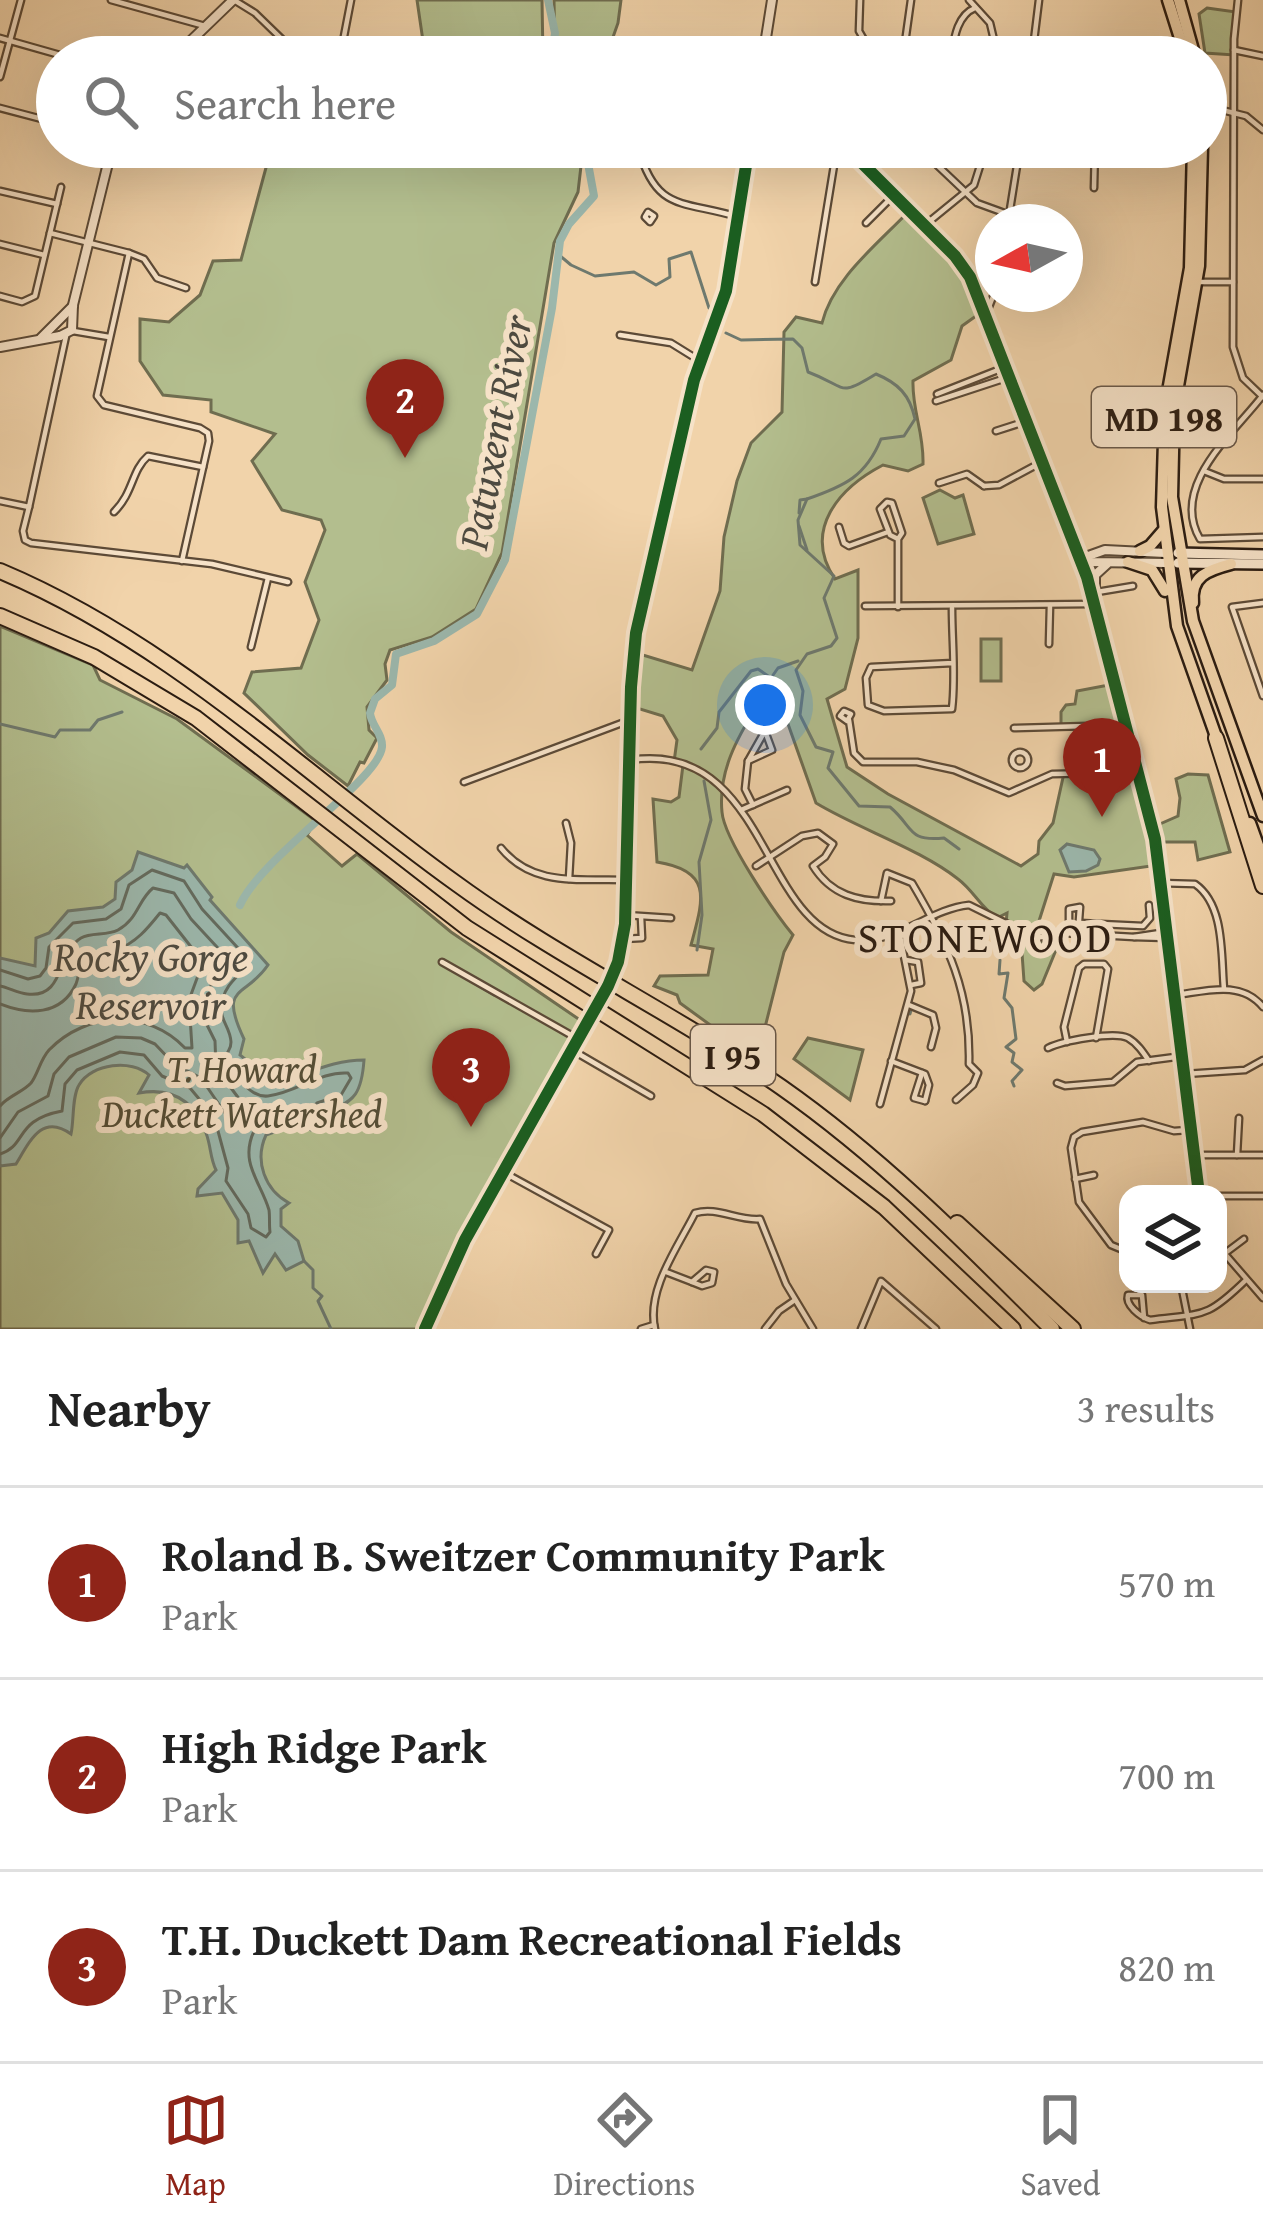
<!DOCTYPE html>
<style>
:root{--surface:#fff;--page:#f2f2f2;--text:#222;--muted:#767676;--line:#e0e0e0;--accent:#8f2418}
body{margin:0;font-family:"Gentium Book Plus",serif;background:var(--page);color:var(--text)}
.controls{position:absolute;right:36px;bottom:36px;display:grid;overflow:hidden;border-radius:24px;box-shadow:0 12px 48px #0002}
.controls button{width:108px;height:108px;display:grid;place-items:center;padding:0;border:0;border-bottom:3px solid var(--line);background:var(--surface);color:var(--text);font:60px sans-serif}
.compass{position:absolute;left:975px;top:204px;width:108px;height:108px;border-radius:50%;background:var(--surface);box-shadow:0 12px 48px #0002;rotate:262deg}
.you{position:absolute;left:765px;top:705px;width:42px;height:42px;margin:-30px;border:9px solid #fff;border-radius:50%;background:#1a73e8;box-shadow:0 0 0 18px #1a73e833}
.badge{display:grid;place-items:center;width:78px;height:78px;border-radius:50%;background:var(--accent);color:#fff;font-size:39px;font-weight:700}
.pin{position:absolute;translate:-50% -99px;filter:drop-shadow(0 3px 6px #0008)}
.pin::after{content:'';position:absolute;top:63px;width:42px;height:36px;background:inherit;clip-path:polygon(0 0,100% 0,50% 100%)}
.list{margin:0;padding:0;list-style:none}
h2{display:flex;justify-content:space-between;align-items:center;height:156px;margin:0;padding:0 48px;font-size:51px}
h2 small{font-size:39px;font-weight:400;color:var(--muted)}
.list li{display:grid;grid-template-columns:78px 1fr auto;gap:36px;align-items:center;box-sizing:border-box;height:192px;padding:0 48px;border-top:3px solid var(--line)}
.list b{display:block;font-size:45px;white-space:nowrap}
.list p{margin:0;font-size:39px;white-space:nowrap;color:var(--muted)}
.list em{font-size:39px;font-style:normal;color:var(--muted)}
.icon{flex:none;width:66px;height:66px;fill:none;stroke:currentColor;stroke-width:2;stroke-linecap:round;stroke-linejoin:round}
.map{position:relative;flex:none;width:1263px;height:1329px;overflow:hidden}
.search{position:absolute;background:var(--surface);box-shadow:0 12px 48px #0002;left:36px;right:36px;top:36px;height:132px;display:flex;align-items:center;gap:30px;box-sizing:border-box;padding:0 42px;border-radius:66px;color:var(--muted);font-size:45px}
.sheet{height:732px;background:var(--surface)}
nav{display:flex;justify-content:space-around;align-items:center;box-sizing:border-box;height:168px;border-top:3px solid var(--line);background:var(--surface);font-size:33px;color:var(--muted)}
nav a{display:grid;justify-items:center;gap:6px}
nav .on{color:var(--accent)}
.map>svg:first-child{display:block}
.green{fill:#b3be8e;stroke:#6f6d50;stroke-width:3}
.water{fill:#9bb7ac;stroke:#6e796e;stroke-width:3}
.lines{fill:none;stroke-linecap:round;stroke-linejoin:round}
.shore{stroke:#636a5e;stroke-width:3}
.stream{stroke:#6e796e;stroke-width:3}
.river{stroke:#9bb7ac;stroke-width:8}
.minor-casing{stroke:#5c4a37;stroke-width:9}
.tertiary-casing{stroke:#5c4a37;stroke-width:12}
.secondary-casing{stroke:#2b1c11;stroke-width:14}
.primary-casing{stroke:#2b1c11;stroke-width:15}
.motorway-casing{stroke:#2b1c11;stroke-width:18}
.minor{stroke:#f6e2c8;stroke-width:4.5}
.tertiary{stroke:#f6e2c8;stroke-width:8}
.secondary{stroke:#f6e2c8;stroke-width:9}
.primary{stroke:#f1d3aa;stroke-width:10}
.motorway{stroke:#f1d3aa;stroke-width:14}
.tertiary-bridge-casing{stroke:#5c4a37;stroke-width:12;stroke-linecap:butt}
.tertiary-bridge{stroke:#f6e2c8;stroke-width:8}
.cycleway-casing{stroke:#f6e2c8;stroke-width:20}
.cycleway{stroke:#1b5e20;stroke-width:12}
.labels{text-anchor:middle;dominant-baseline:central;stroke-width:12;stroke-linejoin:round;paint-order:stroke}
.shield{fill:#f6e2c8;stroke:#685748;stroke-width:3}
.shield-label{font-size:36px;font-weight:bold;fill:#2b1c11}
.park-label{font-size:39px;font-style:italic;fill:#544d36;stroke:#f6e2c8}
.water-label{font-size:42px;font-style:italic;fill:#4d4a40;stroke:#f6e2c8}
.neighbourhood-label{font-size:42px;letter-spacing:3px;fill:#2b1c11;stroke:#f6e2c8}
</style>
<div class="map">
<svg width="1263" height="1329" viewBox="0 0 1263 1329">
<rect width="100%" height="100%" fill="#f1d3aa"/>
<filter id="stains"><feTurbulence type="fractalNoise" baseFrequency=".00167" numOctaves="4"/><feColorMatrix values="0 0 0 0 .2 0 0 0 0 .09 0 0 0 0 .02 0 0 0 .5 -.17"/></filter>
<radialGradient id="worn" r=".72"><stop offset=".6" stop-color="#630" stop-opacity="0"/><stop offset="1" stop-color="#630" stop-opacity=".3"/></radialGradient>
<g class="green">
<polygon points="417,0 542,0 543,57 451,57 423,41"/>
<polygon points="554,0 621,0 618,23 606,57 555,57"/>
<polygon points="1207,8 1236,12 1234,55 1205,53 1199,14"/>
<polygon points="244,147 577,147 581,166 578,192 554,243 502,553 476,609 432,637 390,650 385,664 387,680 367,707 369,730 377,738 364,763 360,762 348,786 308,755 244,693 252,672 301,668 319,620 305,582 325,530 321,520 282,510 252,461 275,434 211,412 211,400 163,395 140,361 140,319 169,322 200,295 213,261 241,260 267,164 244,153"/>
<path d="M910 210 955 256 983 311 962 326 951 360 913 381C912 411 924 432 923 464L908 471 883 465C839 488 802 530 835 579L858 570V638L845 689 827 699 847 767 888 794 1021 866 1038 854 1039 841 1053 823 1064 773H1102L1136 766 1153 827 1178 816 1180 798 1176 779 1188 774 1208 775 1230 852 1198 860 1195 842H1157L1158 865 1074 877 1054 874 1032 943 1054 942 1063 933 1042 984 1034 990 1024 981 1022 953 1013 947 1018 932 1006 924 1007 913 997 918C980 907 974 891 958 879 920 849 859 829 816 803L782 707 757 706C737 738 718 772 722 812 724 839 775 913 793 935L784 952 757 1059 680 1003 677 995 654 986 660 976 708 975 713 949 691 945C703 900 714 871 657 862L653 799 671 802 679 797 683 765 674 762 677 740 663 716 630 706 633 652 692 670 720 591 724 537 737 481 751 443 782 412 784 332 796 317 822 323C833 278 879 243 910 210Z"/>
<polygon points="940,490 955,498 963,495 974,534 938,544 923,498"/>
<polygon points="0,626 93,665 100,680 177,719 316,821 307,835 342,866 357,854 451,932 580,1020 468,1221 473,1226 425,1329 0,1329"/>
<rect x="981" y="639" width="20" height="42"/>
<polygon points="1114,684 1124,725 1061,728 1061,712 1066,705 1075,704 1077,691"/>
<polygon points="808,1038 863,1050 850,1100 794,1059"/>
</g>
<g class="water">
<polygon points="1067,844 1094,850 1100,859 1098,865 1086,871 1069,872 1060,850"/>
<path d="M138 852 184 868 187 865 212 897 210 900 268 965C245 999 218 984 244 1039L240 1055 250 1063 251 1072 261 1085C298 1080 326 1060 364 1060 360 1118 336 1094 311 1130L296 1124 266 1135C254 1161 265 1190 289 1203L281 1209V1226L298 1241 304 1261 286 1270 275 1254 263 1273 249 1241 238 1243V1220L222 1193 197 1196 198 1189 216 1170C210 1158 211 1146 206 1133 194 1100 172 1087 139 1093L149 1075C132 1059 92 1063 79 1085 72 1096 74 1121 71 1134 42 1113 30 1141 16 1164L0 1166V958L35 966 36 938 49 933 68 911 103 907 115 899 116 882 132 870Z"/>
</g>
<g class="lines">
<g class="shore">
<path d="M0 970 28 979 40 976 46 968 49 947 73 923 106 919 121 909 129 885 152 870 184 881 202 909 249 960C243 974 227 982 223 998 217 1021 230 1024 231 1042 231 1053 224 1049 230 1060 236 1075 249 1098 268 1096 296 1093 320 1071 348 1073L351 1078 341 1095 317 1103 306 1114 291 1113 254 1131C239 1163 261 1182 269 1210 270 1217 269 1225 270 1232L266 1237 251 1228 248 1214 226 1181 228 1168 218 1131 205 1106 190 1088 162 1076 144 1055 120 1052 77 1070 65 1084 62 1111C14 1120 27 1146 0 1154"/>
<path d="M0 986C9 988 18 993 27 994 65 999 57 952 81 938 91 932 107 936 118 930 138 919 138 900 153 888L174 893 191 919 229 960 211 985 206 1023 215 1041 216 1068 249 1112 240 1124 233 1125 201 1078 174 1064 155 1044 141 1038 116 1037 69 1057 54 1074 48 1096 18 1112 0 1138"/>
<path d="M0 1004C28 1015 61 1016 76 984 80 973 78 965 89 958 96 953 107 953 116 950 136 943 148 928 160 913L166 915 203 962 189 1000 192 1048H185C148 1009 87 1011 49 1050 40 1060 38 1074 31 1083 23 1092 8 1096 0 1106"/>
</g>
<g class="stream">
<polyline points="558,254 571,265 595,276 634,272 656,285 670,277 669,259 691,252 709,308"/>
<path d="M726 333 741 340 793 339 802 348 808 372C848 387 837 398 876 374 898 383 910 395 915 419L904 436 881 439C866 476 845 486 807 499L798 520 800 545 834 576 824 598 837 638 831 646 807 654 796 670 803 691 800 715 816 747 833 752 828 768 859 806 890 807C914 827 907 842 944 838L959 849"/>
<polyline points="799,513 800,500 807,499"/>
<polyline points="799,526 807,550"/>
<polyline points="0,724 55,737 60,730 90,730 98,720 122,712"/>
<polyline points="701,749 717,728 719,712 751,671 758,669 771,678 778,668 798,661"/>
<polyline points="697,950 702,915 699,862 711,820 704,781"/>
<polyline points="1000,960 999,974 1008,973 1004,998 1012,1008 1016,1039 1006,1047 1014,1053 1012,1062 1022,1070 1012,1081 1014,1086"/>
<polyline points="454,971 494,995"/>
<polyline points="910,1014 911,1010"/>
<polyline points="304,1261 313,1270 313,1288 322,1296 318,1301 331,1329"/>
</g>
<g class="river">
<polyline points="548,0 555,33 552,57"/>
<path d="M240 905C262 856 379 780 382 747 383 734 371 725 370 713L375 699 392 685 396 654 434 641 477 614 505 560 552 308 560 241 569 224 594 196 585 147"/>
</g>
<g class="minor-casing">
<g id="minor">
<polyline points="111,0 205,26"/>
<polyline points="234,0 255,13 288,45"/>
<polyline points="860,0 859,31 874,57"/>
<polyline points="969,0 990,23 998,57"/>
<polyline points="1238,0 1234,39 1233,347 1243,378 1263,397"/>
<polyline points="0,38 67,57"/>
<polyline points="1234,50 1263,56"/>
<polyline points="340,57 351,0"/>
<polyline points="647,57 666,49 719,57"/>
<polyline points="903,57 911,0"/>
<path d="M951 57C954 39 957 15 975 8"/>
<polyline points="1032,57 1039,0"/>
<polyline points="0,77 21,0"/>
<polyline points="1206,106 1246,116 1263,130"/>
<polyline points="0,108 57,123"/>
<path d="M638 147C656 213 683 200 738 217"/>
<polyline points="918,147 977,203 1010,215"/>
<polyline points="1094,188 1095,147"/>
<polyline points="0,191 57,204"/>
<polygon points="648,212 654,216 650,222 645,217"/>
<polyline points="1008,222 1020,147"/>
<polyline points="866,223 894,195"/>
<polyline points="925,225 974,185 986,147"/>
<polyline points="50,233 129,253 144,259 157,278 186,288"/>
<polyline points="0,244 44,255"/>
<polyline points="129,253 97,396 104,405 200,428 208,433 209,441 182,561"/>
<polyline points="815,282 837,147"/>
<polyline points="1200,282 1233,282"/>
<polyline points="0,296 22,302 35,296 61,187"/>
<polyline points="985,317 994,294"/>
<polyline points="73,331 109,337"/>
<polyline points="620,335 671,343 700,361"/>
<polyline points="937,394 1003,368"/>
<path d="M1263 395C1234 433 1169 486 1200 539L1263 537"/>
<polyline points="936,401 1006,378"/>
<polyline points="996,431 1024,422"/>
<polyline points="1204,471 1224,479 1263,479"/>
<polyline points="939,483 967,474 984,486"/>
<polyline points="984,486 999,485 1040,463"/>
<polyline points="0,501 29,507 66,336"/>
<polyline points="29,507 23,531 25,540 31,543 212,564 288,582"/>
<path d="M114 512C134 492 131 471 148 456L203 467"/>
<polyline points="839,527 844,543 849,546 888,532"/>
<polyline points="898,539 890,535 880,509 887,502 892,503 902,533 898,539 898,607"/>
<polyline points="1080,559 1091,593"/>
<polyline points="1097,592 1133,586"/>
<polyline points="1263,603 1232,607 1263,696"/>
<polyline points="1095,604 1155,839 1199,1194"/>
<polyline points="865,606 1093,604"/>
<path d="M952 608C952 641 956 676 952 709L884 711 868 705 866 678 871 667 953 663"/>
<polyline points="1049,644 1050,605"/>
<polyline points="251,647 268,578"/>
<polygon points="844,711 851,714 847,721 840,716"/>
<polyline points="849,720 854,753 863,762 917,762 954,770 1009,793 1052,774 1102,773 1134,766"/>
<polyline points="1014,728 1124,725"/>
<polygon points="765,731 772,750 748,761"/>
<circle cx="1020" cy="760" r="8"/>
<path d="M631 760C769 740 761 932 855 940 897 944 929 909 969 905L1036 938 1063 933 1134 937 1167 932"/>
<polyline points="748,761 745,789 753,805"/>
<polyline points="464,782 630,720"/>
<polyline points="741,810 787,790"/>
<polyline points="566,823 571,843 569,879"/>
<path d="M501 848C533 888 581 878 627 880"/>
<path d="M756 866 802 836 818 833 833 844 825 857 813 866C831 895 858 902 891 901"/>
<path d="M1160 883 1195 884C1225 905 1221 955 1224 989"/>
<path d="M881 901 887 873 912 883C948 944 971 992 969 1064L978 1073 973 1085 956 1100"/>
<polyline points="625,915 671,918"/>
<polyline points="1080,923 1143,926 1150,918 1149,905"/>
<polyline points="1069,933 1069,909 1080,907 1078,934"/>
<polyline points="1134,937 1168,938"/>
<polyline points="623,939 642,938 641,917"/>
<polyline points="906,960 918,962 921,983 911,985"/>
<polyline points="442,962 578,1039"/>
<path d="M1176 995C1207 991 1241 980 1263 1007"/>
<polyline points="909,1005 933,1015 936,1028 931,1047"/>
<polyline points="1067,1042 1064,1027 1079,968 1084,964 1104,964 1108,969 1096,1038"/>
<path d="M1048 1048C1062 1041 1114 1031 1128 1038 1137 1043 1143 1052 1149 1061"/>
<polyline points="572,1050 651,1096"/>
<polyline points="891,1061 925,1074 929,1085 925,1101"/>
<polyline points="922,1073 914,1098 925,1101"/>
<polyline points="1185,1074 1245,1070 1263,1060"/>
<polyline points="1057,1083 1065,1086 1113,1082 1137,1062 1183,1056"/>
<polyline points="880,1104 911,991 899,931"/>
<polyline points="1194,1155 1263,1155"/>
<polyline points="1237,1155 1239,1118"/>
<polyline points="503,1172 609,1230 596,1254"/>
<polyline points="1075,1179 1094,1175"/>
<polyline points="1218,1196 1263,1196"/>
<polyline points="1218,1246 1263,1298"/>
<polyline points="1128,1252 1111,1245 1079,1202 1071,1148 1074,1137 1082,1132 1143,1122 1174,1131 1189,1130"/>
<polyline points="1224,1254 1244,1239"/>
<polygon points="706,1270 714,1272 712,1283 702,1286 692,1282"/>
<polyline points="666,1272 692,1282"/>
<polyline points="1181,1284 1190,1329"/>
<path d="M1144 1318 1142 1295H1128C1125 1305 1140 1317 1150 1320 1204 1313 1206 1319 1246 1280"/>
<polyline points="641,1329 654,1325"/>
<path d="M655 1329C646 1290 678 1247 695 1213 717 1206 737 1221 760 1219L786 1284 813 1329"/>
<polyline points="765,1329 779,1311 795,1300"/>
<polyline points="861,1329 881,1281 936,1329"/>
</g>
</g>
<g class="tertiary-casing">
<g id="tertiary">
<polyline points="174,57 233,0"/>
<polyline points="763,57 772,0"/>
<polyline points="846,147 965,269 1080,559"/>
<polyline points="60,336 72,330 73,305 112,147"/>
<polyline points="41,338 73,306"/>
<polyline points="0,347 60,336"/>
<polyline points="1080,559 1105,550 1165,553"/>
<polyline points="1081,559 1089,562 1166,563"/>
<polyline points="1095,604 1095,575 1107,564"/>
<polyline points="618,962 625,924 631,687 636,633 694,380 726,291 749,147"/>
<polyline points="425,1329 465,1240 585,1028"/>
</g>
</g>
<g class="secondary-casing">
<g id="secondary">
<polyline points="1178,553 1263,555"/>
<polyline points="1178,563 1263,564"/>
</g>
</g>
<g class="primary-casing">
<g id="primary">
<polyline points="1168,0 1186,57"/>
<polyline points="1179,0 1195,57"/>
<polyline points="1193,147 1190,268 1165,408 1162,507 1177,626 1219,745"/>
<polyline points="1202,147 1199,266 1174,409 1172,497 1193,621 1263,816"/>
<polyline points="1140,551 1150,546 1163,531"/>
<polyline points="1128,562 1152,570 1165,591"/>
<path d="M1193 603C1190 576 1208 570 1231 564"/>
<polyline points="1250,823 1263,859"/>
</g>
</g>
<g class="motorway-casing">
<g id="motorway">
<path d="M0 571C174 644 306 776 457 884 560 959 676 1014 781 1087 881 1157 966 1243 1052 1329"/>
<polyline points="0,616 94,657 196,718 467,928 763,1114 884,1207 1013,1329"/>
<polyline points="1216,738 1263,886"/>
<polyline points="957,1223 1073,1329"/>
</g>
</g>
<use href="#minor" class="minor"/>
<use href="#tertiary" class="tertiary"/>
<use href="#secondary" class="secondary"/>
<use href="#primary" class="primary"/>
<use href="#motorway" class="motorway"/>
<g class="tertiary-bridge-casing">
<polyline id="tertiary-bridge" points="585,1028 618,962"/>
</g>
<use href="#tertiary-bridge" class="tertiary-bridge"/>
<g class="cycleway-casing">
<g id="cycleway">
<polyline points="846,147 955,256 970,277 1087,577 1155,839 1199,1194"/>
<polyline points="425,1329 465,1240 608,986 618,962 625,924 631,687 636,633 694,380 726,291 749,147"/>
</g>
</g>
<use href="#cycleway" class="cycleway"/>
</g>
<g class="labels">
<g class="shield">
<rect x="1092" y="387" width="144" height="60" rx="9"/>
<rect x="691" y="1025" width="84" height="60" rx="9"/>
</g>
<g class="shield-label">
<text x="1164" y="417">MD 198</text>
<text x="733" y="1055">I 95</text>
</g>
<g class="park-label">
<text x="242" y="1067">T. Howard<tspan x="242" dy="45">Duckett Watershed</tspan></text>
</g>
<g class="water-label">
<text transform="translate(494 432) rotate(-79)">Patuxent River</text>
<text x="151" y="955">Rocky Gorge<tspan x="151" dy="48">Reservoir</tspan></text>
</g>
<g class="neighbourhood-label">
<text x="986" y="936">STONEWOOD</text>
</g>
</g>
<rect width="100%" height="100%" filter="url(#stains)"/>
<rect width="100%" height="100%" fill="url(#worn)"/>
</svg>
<div class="controls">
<button><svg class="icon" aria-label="layers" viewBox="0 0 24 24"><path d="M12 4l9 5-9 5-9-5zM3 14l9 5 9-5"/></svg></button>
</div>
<svg class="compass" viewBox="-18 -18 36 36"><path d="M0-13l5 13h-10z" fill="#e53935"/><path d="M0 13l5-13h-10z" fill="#767676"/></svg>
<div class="you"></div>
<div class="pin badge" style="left:1102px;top:817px">1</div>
<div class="pin badge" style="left:405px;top:458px">2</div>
<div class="pin badge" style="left:471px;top:1127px">3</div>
<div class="search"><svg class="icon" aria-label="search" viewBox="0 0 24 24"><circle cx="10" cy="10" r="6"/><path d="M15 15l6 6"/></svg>Search here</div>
</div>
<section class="sheet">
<h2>Nearby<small>3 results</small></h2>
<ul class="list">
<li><span class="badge">1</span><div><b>Roland B. Sweitzer Community Park</b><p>Park</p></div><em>570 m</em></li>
<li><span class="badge">2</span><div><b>High Ridge Park</b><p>Park</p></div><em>700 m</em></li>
<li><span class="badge">3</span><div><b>T.H. Duckett Dam Recreational Fields</b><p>Park</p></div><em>820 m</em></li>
</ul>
</section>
<nav>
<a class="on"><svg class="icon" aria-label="map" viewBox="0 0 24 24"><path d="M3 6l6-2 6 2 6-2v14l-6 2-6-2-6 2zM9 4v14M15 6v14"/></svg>Map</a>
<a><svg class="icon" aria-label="directions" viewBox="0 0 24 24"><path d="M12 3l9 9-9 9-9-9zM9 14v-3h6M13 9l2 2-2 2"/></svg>Directions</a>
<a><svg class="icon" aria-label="saved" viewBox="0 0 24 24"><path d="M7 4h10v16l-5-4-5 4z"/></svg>Saved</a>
</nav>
